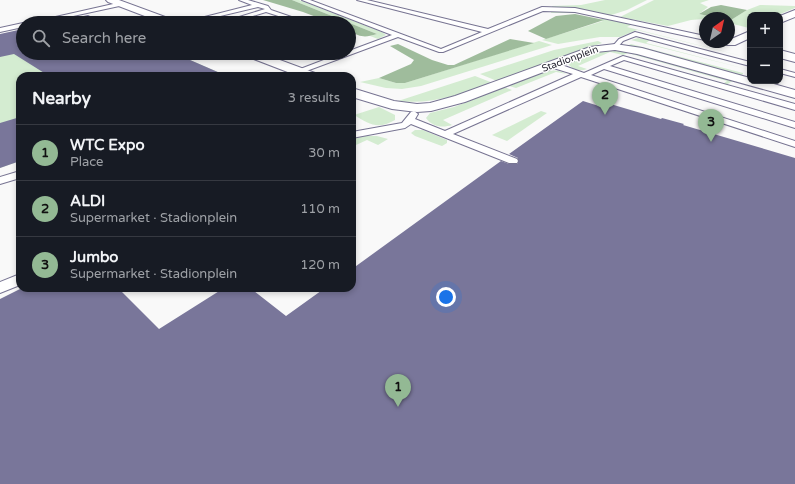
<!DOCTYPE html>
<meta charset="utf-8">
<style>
:root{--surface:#171b24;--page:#20242c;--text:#f1f3f6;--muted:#9ea1a6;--line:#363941;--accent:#93b994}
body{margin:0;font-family:"Varela Round",sans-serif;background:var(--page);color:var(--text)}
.controls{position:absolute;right:12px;top:12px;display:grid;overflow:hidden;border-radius:8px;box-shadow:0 2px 6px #0003}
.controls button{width:36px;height:36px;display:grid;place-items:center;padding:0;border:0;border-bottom:1px solid var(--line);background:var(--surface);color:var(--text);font:20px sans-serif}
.compass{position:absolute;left:699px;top:12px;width:36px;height:36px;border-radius:50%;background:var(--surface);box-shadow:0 2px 6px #0003;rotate:34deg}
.you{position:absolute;left:446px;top:297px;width:14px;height:14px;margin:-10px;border:3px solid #fff;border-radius:50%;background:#1a73e8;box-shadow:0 0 0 6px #1a73e833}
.badge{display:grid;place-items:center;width:26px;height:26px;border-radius:50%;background:var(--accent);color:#111;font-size:13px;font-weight:700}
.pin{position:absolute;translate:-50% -33px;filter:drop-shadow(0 1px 2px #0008)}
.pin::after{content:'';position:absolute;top:21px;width:14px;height:12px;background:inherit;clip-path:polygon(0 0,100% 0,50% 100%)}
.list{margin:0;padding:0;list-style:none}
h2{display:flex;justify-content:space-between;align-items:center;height:52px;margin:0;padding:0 16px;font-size:17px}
h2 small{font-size:13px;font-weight:400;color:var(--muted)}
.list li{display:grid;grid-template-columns:26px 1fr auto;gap:12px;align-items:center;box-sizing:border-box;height:56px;padding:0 16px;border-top:1px solid var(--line)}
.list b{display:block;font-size:15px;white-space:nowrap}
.list p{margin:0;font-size:13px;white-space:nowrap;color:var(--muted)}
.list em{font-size:13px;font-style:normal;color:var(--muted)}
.icon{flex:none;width:22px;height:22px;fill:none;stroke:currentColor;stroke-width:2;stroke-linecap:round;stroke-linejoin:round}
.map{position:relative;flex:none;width:795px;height:484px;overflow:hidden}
.search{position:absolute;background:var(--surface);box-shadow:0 2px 6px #0003;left:16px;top:16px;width:340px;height:44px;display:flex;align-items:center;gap:10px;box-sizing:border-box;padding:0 14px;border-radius:22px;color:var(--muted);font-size:15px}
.panel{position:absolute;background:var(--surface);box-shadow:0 2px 6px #0003;left:16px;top:72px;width:340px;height:220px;border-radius:12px}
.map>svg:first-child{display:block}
.green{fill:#d4ecd1}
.water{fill:#9fbc9c}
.building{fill:#79769a}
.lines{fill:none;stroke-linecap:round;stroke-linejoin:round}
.service-casing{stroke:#777492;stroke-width:2}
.minor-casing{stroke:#777492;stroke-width:2}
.service{fill:#fff;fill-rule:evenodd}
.minor{fill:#fff;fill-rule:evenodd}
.labels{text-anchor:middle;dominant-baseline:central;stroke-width:3;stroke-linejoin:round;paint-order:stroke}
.far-street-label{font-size:10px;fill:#1f1e2b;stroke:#fff}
</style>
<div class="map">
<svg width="795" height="484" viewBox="0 0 795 484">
<rect width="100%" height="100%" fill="#f9f9f9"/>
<g class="green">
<polygon points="292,0 299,0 382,32 386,35 378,39 370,36 377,34"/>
<polygon points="605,0 647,0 627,10 605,17 584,13 551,13 552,6 581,5"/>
<polygon points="654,0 709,0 700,3 708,7 699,14 718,18 691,20 668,26 620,17"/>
<polygon points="760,5 795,6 795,8 778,15 750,15 749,28 729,23 729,20 731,20 747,10"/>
<polygon points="606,18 633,24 627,27 750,58 637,30 620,37 600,37 558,44 542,40 603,21 601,19"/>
<polygon points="0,34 23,53 174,53 227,76 20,76 20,161 0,168"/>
<polygon points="638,38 650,40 646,43 750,70 631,40"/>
<polygon points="539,41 552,45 421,86 402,89 386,88 360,82 379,78 396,83 405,83"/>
<polygon points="598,41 602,43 497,81 480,74 554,50"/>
<polygon points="631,44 743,73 743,74 739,76 627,46"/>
<path d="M610 50 632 53 734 80 726 85 723 84 727 81 628 53 623 55 610 52 578 66 587 69C579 72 572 69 567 63L599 52Z"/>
<polygon points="549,70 559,71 567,74 556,72 516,88 509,86"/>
<path d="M475 76 493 83C462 94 431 105 398 101Z"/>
<path d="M504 87 512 90 443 120 452 125C443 128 432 127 426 118L430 113 454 107Z"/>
<path d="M379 107 395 115V120C378 130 369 124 354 115Z"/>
<polygon points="541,111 547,113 507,141 492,135"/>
<polygon points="415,130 423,130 447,140 447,143 442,146 439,145 415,136 411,133"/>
<polygon points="365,136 377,136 388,139 378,145 367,140 356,145 353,143 356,138"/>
</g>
<g class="water">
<path d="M263 0H292L377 34C364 38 361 37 349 31V23H332L303 12Z"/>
<polygon points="721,5 747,10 731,20 729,20 729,18 718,18 699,14 711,7"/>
<polygon points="575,14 604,20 546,39 528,31 556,16"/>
<polygon points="510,39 534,43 405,83 396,83 379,78 411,64 414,60 390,46 398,44 432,60 448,65 454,65"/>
</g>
<g class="building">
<polygon points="88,15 105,23 53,23"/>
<polygon points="23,29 23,53 174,53 227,76 49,76 14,54 0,57 0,34"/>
<polygon points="583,101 602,107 607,103 661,119 662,118 684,124 683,125 795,158 795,484 0,484 0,299 22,288 118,288 159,329 224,288 250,288 286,316 325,288 352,288 352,269 501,161 509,164 518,164 518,158 509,154"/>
<polygon points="20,117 20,161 0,168 0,123"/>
</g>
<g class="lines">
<g class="service-casing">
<g id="service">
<polygon points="239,0 248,0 268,6 271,10 309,23 300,23 266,12 230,23 220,23 265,9 258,7 191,23 181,23 252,5"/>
<polygon points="302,0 310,0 441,49 482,32 357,0 367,0 488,29 542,7 575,8 705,36 705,40 575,12 543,11 443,52 439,52 398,37 293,76 282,76 342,53 349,53 349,51 392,35"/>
<polygon points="122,2 124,3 124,5 41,23 29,23"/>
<polygon points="23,23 23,27 0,32 0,28"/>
<polygon points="635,32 750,62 750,66 636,36 623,41 617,48 612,47 619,39"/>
<polygon points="623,56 795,104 795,110 624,60 610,66 795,122 795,128 604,69 591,75 795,141 795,147 581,77 453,134 517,159 518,161 517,163 509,163 411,124 405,128 352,138 352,132 402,123 411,112 414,111 418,114 415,119 445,131 573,74 550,67 550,63 556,63 584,73"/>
<polygon points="780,69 795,73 795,77 780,73"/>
<polygon points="20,171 20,178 0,184 0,177"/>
<polygon points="20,274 20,285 0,293 0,282"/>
</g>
</g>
<g class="minor-casing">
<g id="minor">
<polygon points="106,0 119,0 176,21 177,23 163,23 108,2"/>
<polygon points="795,10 795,17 780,23 780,16"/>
<polygon points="750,31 750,38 735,45 727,45 725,43 729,42 729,40"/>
<polygon points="615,44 642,48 750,78 750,81 763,81 795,90 795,98 637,54 615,50 596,52 465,102 431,111 417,112 392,109 352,97 352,88 394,101 417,104 430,103 455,96 590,47"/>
<polygon points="780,50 795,54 795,62 780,58"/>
<polygon points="244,53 261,53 315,73 317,76 298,76 246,56"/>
</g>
</g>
<use href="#service" class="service"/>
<use href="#minor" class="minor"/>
</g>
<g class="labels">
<g class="far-street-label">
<text transform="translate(570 59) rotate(-20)">Stadionplein</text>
</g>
</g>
</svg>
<div class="controls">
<button>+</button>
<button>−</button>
</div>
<svg class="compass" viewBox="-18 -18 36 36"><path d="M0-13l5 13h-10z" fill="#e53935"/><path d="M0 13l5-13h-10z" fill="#9ea1a6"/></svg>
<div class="you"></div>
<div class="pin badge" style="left:398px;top:407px">1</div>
<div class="pin badge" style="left:605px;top:115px">2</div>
<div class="pin badge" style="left:711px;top:142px">3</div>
<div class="search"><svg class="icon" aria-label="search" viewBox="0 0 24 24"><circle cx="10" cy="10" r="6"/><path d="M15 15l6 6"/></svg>Search here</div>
<section class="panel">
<h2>Nearby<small>3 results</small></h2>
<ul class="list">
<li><span class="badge">1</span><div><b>WTC Expo</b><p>Place</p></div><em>30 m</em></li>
<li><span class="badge">2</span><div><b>ALDI</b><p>Supermarket · Stadionplein</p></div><em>110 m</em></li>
<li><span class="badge">3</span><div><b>Jumbo</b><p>Supermarket · Stadionplein</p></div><em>120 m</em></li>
</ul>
</section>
</div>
